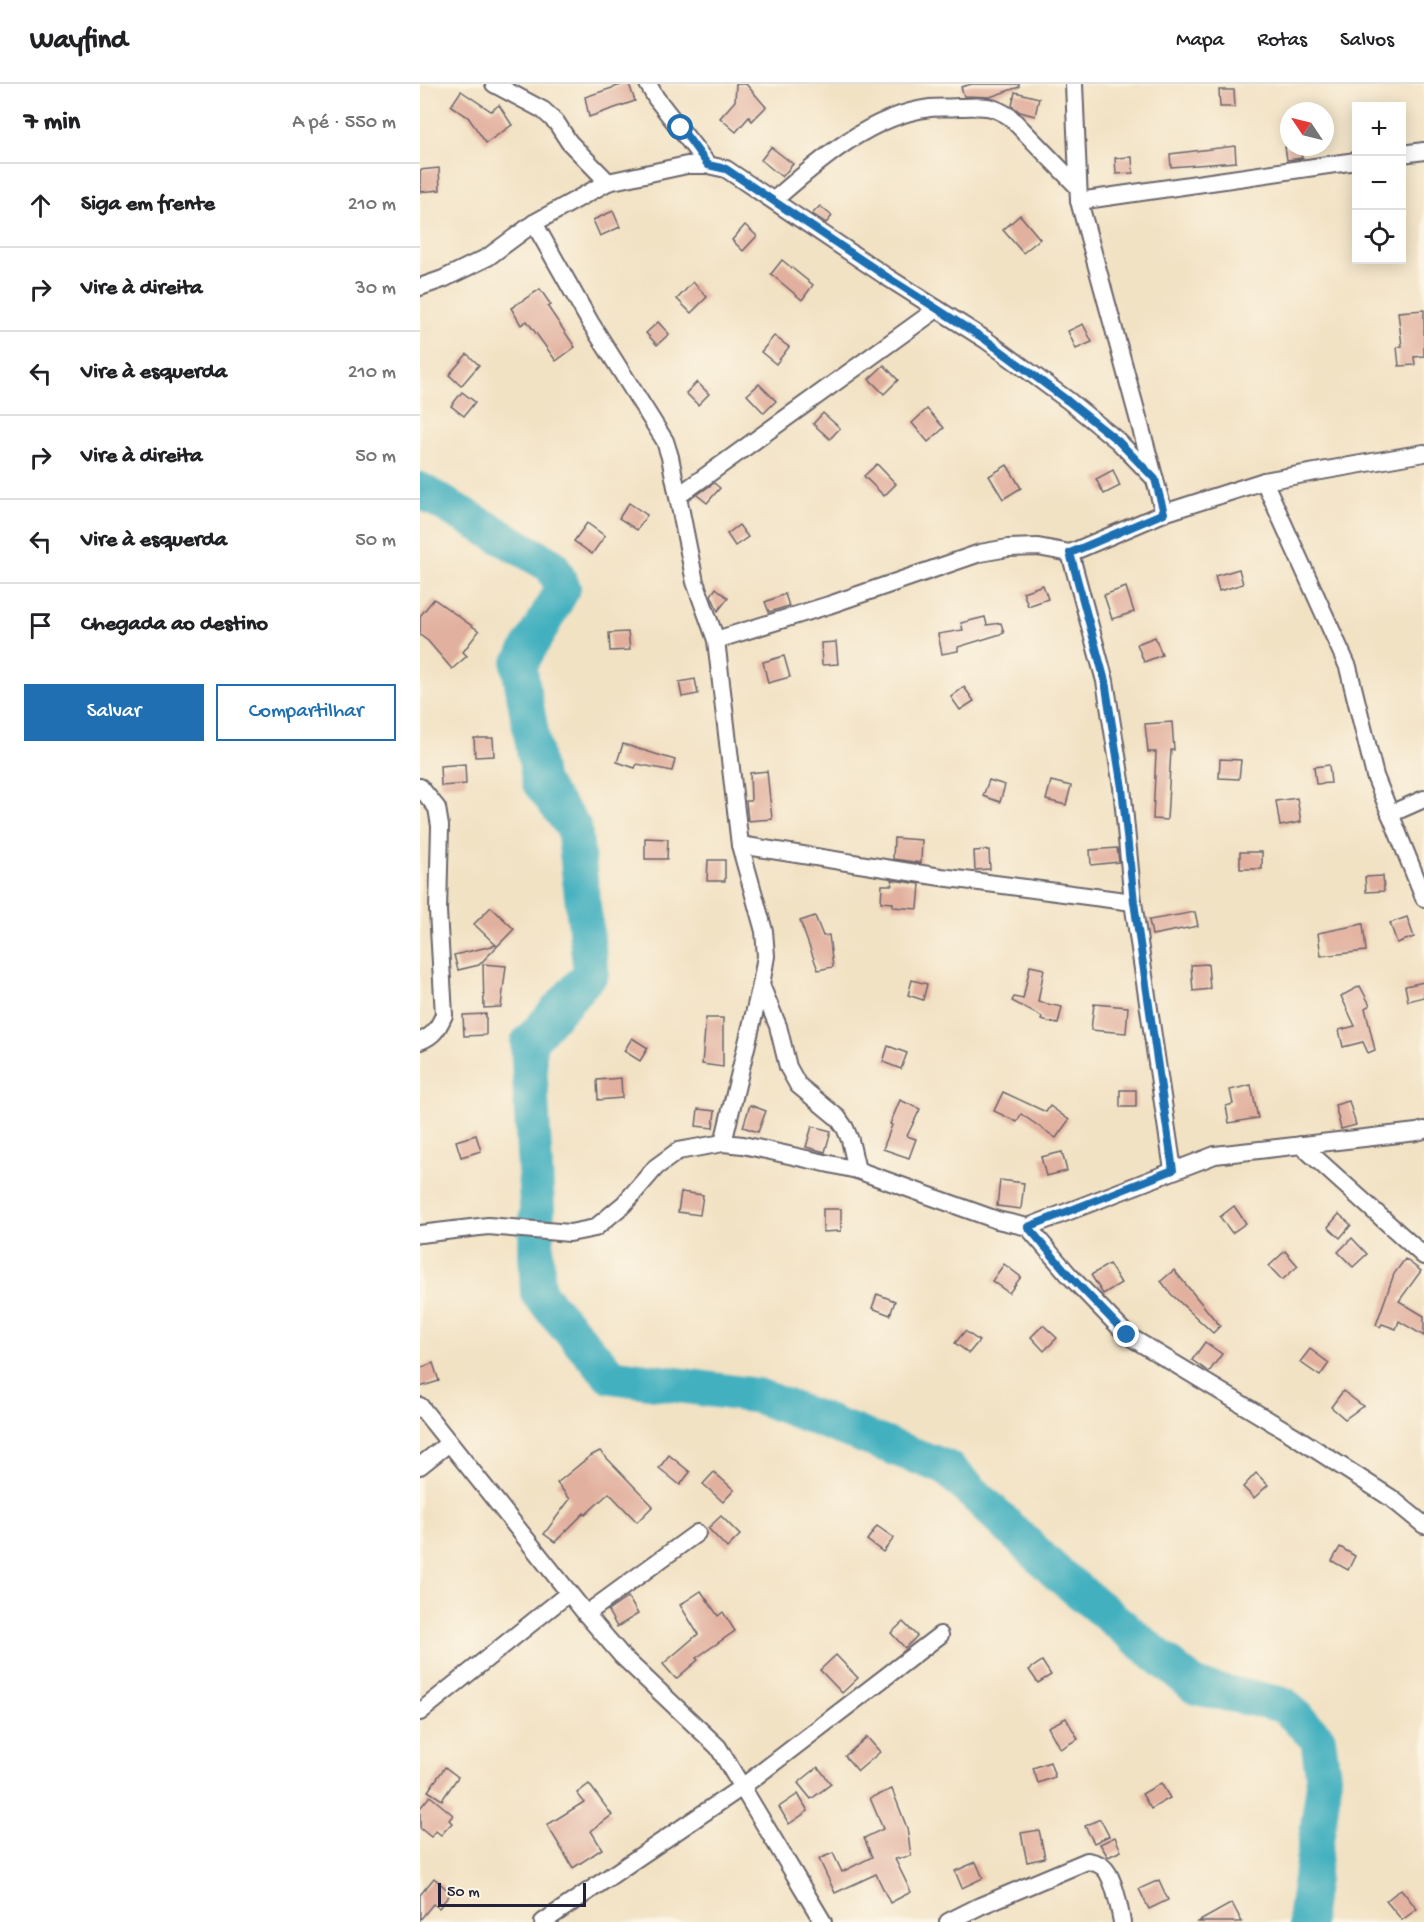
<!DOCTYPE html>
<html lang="pt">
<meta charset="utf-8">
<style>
:root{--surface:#fff;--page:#f2f2f2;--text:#202124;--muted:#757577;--line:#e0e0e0;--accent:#1f6fb2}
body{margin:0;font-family:"Gochi Hand",sans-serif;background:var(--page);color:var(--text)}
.controls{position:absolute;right:18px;top:18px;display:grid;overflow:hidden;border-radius:0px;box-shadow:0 3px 15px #0003}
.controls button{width:54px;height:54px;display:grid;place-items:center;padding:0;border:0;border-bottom:2px solid var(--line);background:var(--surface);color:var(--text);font:30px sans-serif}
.compass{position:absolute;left:860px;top:18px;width:54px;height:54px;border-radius:50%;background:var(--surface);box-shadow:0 3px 15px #0003;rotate:305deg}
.scale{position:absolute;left:18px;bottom:15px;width:148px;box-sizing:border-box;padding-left:6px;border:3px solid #22223b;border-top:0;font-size:16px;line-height:21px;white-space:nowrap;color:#22223b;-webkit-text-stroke:4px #fcf5e5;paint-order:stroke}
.stop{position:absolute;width:18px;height:18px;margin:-14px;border:4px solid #1f6fb2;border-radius:50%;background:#fff}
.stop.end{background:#1f6fb2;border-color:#fff;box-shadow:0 2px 6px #0008}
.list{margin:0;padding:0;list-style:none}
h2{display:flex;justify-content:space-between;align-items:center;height:78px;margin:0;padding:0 24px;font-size:26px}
h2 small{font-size:20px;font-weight:400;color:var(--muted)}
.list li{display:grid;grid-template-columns:39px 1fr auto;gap:18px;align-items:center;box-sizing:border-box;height:84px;padding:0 24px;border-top:2px solid var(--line)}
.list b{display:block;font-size:22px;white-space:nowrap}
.list em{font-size:20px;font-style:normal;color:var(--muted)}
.actions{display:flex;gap:12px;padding:18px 24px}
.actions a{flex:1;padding:14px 0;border:2px solid var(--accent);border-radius:0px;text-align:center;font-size:21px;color:var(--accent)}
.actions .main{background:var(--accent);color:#fff}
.icon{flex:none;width:33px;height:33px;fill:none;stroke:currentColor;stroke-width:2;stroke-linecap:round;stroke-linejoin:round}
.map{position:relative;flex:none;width:1004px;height:1838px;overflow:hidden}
header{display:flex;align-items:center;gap:36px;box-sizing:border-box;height:84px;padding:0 30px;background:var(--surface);border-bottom:2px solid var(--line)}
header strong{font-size:28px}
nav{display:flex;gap:33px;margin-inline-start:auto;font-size:21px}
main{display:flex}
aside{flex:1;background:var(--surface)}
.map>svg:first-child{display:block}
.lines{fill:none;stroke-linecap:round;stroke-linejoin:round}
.river{stroke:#43b0bf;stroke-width:36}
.building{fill:#e2b09f}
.minor-casing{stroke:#6b656b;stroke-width:20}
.minor{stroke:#fff;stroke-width:16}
.route{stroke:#1f6fb2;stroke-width:8}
</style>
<header>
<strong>Wayfind</strong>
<nav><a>Mapa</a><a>Rotas</a><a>Salvos</a></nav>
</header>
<main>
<aside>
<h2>7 min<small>A pé · 550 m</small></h2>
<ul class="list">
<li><svg class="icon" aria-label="ahead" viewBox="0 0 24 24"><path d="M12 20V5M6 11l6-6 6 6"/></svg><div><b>Siga em frente</b></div><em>210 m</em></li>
<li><svg class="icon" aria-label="right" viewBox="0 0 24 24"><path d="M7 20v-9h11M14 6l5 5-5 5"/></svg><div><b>Vire à direita</b></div><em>30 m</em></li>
<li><svg class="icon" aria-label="left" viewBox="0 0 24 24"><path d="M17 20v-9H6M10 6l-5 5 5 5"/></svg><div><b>Vire à esquerda</b></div><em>210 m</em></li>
<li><svg class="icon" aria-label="right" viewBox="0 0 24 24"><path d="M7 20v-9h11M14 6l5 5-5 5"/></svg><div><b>Vire à direita</b></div><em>50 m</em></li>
<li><svg class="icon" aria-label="left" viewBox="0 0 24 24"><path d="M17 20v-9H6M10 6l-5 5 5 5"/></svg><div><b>Vire à esquerda</b></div><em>50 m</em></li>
<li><svg class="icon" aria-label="arrive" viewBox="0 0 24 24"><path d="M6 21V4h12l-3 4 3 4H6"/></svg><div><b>Chegada ao destino</b></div></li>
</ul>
<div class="actions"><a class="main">Salvar</a><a>Compartilhar</a></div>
</aside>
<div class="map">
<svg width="1004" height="1838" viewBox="0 0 1004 1838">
<rect width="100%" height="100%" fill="#fcf5e5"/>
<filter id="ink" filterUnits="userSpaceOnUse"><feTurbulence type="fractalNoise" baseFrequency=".0167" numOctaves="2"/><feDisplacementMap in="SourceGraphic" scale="12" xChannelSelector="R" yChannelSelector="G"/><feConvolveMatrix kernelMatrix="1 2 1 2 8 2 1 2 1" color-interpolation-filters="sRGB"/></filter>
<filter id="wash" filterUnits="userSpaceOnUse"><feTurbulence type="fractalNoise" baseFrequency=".008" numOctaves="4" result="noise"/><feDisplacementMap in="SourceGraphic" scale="24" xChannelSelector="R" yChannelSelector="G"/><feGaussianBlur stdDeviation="1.35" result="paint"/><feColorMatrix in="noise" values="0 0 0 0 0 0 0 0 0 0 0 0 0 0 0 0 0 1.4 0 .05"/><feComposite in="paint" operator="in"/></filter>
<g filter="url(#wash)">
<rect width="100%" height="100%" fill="#f2e2c4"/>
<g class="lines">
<polyline class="river" points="0,406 132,482 143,504 99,582 120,699 154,744 171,889 108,959 117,1123 116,1169 118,1209 191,1292 338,1312 527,1384 637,1489 776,1603 864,1621 898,1655 904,1699 886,1830 887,1838"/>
</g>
<g id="blocks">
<g class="building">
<polygon points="204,0 209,0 215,17 169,33 165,13"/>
<polygon points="316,0 326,0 346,23 332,37 329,33 316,48 300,34 315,17"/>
<polygon points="552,0 599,0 599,3 570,13 544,12 541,3"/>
<polygon points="799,6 814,6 815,23 800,23"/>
<polygon points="41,7 71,27 79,21 92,41 66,59 48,33 31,22"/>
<polygon points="595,8 619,14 615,32 600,28 592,22"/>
<polygon points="815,62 816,78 751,83 750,70"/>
<polygon points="351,63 373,80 362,93 341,76"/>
<polygon points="865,63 880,63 882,74 867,76"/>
<polygon points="712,73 713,89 696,90 695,74"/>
<polygon points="19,84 20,106 0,108 0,86"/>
<polygon points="400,122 412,132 406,139 392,130"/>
<polygon points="193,127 200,143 180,152 173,136"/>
<polygon points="600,131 620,155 603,169 583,146"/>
<polygon points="325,141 337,152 323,167 312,156"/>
<polygon points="362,176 393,201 382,216 351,190"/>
<polygon points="273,198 287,213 271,229 257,215"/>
<polygon points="120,205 131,221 128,223 155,263 136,277 107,237 101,241 91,224"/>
<polygon points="1004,226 1004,272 994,273 995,281 979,282 977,263 982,262 978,228"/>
<polygon points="238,238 249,250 237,261 226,249"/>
<polygon points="663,240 672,258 656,265 648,247"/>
<polygon points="354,252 369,263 356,280 341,268"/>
<polygon points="47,270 59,281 41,302 29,291"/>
<polygon points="464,281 478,296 464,310 449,295"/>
<polygon points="277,298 289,310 278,321 266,309"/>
<polygon points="339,300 356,317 344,329 327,311"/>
<polygon points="42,308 55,318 44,332 31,322"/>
<polygon points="507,325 524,344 508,358 492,339"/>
<polygon points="403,329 420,344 410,355 393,340"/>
<polygon points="457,380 476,400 464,412 444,392"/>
<polygon points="587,381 601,404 583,415 569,392"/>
<polygon points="693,386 700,402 684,410 676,395"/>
<polygon points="294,399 300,404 287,419 277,411"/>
<polygon points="209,419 227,431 217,446 199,434"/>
<polygon points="167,439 185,452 172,470 154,457"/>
<polygon points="319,441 328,453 315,462 307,450"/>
<polygon points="819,485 823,500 799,507 795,492"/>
<polygon points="623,501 628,515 608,522 603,508"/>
<polygon points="706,503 714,528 692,535 684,511"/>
<polygon points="296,504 308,514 298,527 291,511"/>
<polygon points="365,510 369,522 349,528 345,518"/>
<polygon points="14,515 59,547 43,568 47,572 32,585 8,557 0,551 0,532"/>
<polygon points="565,533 567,541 581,539 584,549 538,563 538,567 522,570 518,550 543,546 541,539"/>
<polygon points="208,548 210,566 190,567 189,549"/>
<polygon points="735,553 742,571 724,578 717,560"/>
<polygon points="416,558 418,580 402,581 401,559"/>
<polygon points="364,572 370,593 348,599 343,578"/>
<polygon points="275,595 278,610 262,613 259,598"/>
<polygon points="544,603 554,617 540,626 531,613"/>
<polygon points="752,638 754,666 751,666 747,736 733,735 736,668 728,668 725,640"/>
<polygon points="54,654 73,654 74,672 55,673"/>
<polygon points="203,660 255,676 252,687 217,680 215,684 197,678"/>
<polygon points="800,675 821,676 819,695 799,694"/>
<polygon points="45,680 46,700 21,702 20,682"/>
<polygon points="909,681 911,699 896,700 894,683"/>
<polygon points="347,687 352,735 328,737 326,717 331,717 330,689"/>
<polygon points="569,696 585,701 580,718 563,712"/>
<polygon points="631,697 651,702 646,721 626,716"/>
<polygon points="877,714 881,738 860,742 856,717"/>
<polygon points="225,754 248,755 247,775 225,775"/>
<polygon points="474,754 502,756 501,779 473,775"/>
<polygon points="697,764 699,778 671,781 670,766"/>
<polygon points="569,766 570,785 555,786 554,767"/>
<rect x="820" y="768" width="22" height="17"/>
<polygon points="288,776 305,776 305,797 287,797"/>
<polygon points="963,792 964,807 946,808 945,793"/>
<polygon points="472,796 500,800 498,825 473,823 473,819 461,818 462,801 472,801"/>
<polygon points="71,823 94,845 59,881 38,886 34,871 76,861 54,840"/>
<polygon points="775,828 778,842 732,851 729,836"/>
<polygon points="395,832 403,852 409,851 413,883 398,886 380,837"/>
<polygon points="987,833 994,853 977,859 970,839"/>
<polygon points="943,840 946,867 901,872 898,849"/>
<polygon points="63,880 86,882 81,923 64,924"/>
<polygon points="788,880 790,905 773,907 771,881"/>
<polygon points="610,882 624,885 618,918 642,923 638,940 621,936 622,933 592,917 594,913 603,915"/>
<polygon points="492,896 507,900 503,916 488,911"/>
<polygon points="1004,898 1004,913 988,917 985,902"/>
<polygon points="940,902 950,921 945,924 955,966 948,969 943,958 923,963 919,946 935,942 921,912"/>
<polygon points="674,920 708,923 706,949 671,946"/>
<polygon points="66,930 66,951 44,952 43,931"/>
<polygon points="286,934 303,934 303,983 282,980"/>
<polygon points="212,954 228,964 220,977 204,967"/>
<polygon points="468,962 487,969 481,985 463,978"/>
<polygon points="201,994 202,1014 178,1016 177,996"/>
<polygon points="831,1001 838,1034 809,1039 806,1022 813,1020 810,1006"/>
<rect x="700" y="1006" width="16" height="17"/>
<polygon points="583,1008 626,1028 630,1022 649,1036 636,1054 601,1030 597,1038 574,1027"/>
<polygon points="480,1016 500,1025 487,1052 496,1055 489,1074 463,1065 472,1041 470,1040"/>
<polygon points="929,1017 936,1041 921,1045 915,1021"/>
<polygon points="330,1021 346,1027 338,1048 323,1043"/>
<polygon points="278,1025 295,1027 293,1044 276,1042"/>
<polygon points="392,1042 411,1047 405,1068 386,1063"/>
<polygon points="56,1051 61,1067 41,1073 36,1057"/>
<polygon points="642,1068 647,1087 626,1092 621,1073"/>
<polygon points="580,1096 604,1099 601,1125 577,1122"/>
<polygon points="261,1108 283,1111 280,1131 258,1128"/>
<polygon points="814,1122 826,1139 812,1149 800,1133"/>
<polygon points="403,1125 421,1125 421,1147 403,1148"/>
<polygon points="919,1130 931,1141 920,1154 908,1143"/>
<polygon points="932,1154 947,1170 933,1183 918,1168"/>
<polygon points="865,1167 878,1182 862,1196 849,1182"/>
<polygon points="985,1175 1001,1187 979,1217 1004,1232 1004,1252 979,1237 976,1245 962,1240 960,1243 956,1241 974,1190"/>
<polygon points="584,1180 601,1193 589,1209 572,1197"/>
<polygon points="689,1180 701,1199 683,1210 671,1191"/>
<polygon points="754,1186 800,1242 793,1249 751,1210 741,1197"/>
<polygon points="457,1210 475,1217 470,1231 452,1224"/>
<polygon points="623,1241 637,1254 624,1267 611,1253"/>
<polygon points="545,1247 559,1257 549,1269 535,1259"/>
<polygon points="785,1258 802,1270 789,1288 772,1276"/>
<polygon points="890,1265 909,1279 900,1292 880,1278"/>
<polygon points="13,1279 19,1297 0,1303 0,1284"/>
<polygon points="923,1307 943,1322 925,1335 911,1323"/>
<polygon points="180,1367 233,1422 217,1438 189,1409 165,1431 164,1429 135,1458 124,1450 150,1415 137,1399 170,1372"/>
<polygon points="249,1371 270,1388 260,1401 239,1384"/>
<polygon points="294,1388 314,1406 303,1418 283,1400"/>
<polygon points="836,1389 848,1401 834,1414 823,1403"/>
<polygon points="301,1432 320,1451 307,1464 288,1444"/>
<polygon points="457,1442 474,1454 463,1468 447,1456"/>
<polygon points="920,1463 935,1472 928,1486 912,1477"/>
<polygon points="281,1507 298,1532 303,1528 315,1547 276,1574 278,1576 256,1595 243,1580 278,1550 260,1521"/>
<polygon points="208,1513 218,1530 197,1543 188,1527"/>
<polygon points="483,1538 497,1552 485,1564 471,1549"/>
<polygon points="416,1571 438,1594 422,1609 400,1586"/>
<polygon points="622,1577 631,1591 618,1599 609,1586"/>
<polygon points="646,1634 658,1655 640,1665 628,1643"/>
<polygon points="447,1653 460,1668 438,1687 425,1672"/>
<polygon points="630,1678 635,1693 618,1699 613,1684"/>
<polygon points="25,1683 38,1693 22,1716 8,1707"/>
<polygon points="398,1683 411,1700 391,1715 378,1699"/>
<polygon points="741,1699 750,1714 731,1725 722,1710"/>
<polygon points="169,1700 192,1731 171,1747 182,1765 153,1784 127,1741 164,1718 157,1709"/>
<polygon points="472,1705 487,1744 491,1772 475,1775 491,1808 470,1819 456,1790 415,1809 399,1775 413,1769 422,1788 452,1773 444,1754 463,1745 450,1714"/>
<polygon points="378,1710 388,1727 369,1740 359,1723"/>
<polygon points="10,1712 33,1731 29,1736 32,1739 21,1751 16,1747 11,1753 0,1744 0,1724"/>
<polygon points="680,1735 689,1752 674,1759 665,1742"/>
<polygon points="619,1746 625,1774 607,1778 601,1749"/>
<polygon points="695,1753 701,1767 688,1773 680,1760"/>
<polygon points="556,1778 563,1794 542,1804 535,1787"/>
<polygon points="14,1794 31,1809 19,1824 13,1820 0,1836 0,1811"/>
<polygon points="739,1796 748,1816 729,1825 719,1805"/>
<polygon points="981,1805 997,1825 982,1836 966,1817"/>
<polygon points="812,1819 822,1838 778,1838"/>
</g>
</g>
</g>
<g filter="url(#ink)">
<use href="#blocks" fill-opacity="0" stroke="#6b656b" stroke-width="1.5"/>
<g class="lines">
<g class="minor-casing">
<g id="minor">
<polyline points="74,0 123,26 136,38 149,58 188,98"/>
<polyline points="228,0 236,14 288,81"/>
<polyline points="654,0 659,117 744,429 844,397 1004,369"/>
<polyline points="982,70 1004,67"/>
<path d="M354 116C399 77 449 32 510 24 519 23 529 24 538 23 561 23 569 19 590 33L658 103"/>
<polyline points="659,117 936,77"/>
<polyline points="114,139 170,238 245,357 250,373 275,498 296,556 320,761 344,847 346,872 341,901 303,1059"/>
<polyline points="0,203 23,195 68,173 114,139 188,98 267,81 288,81 306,85 467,193 566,256 649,317 698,357 735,395"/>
<polyline points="844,397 928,583 955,692 1004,814"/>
<polyline points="258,412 517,225"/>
<polyline points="650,469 685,597 702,703 713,818 753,1086"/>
<polyline points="296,556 409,521 560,469 588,464 618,463 650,469 744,429"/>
<path d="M0 703 17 724 20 742 18 827 24 931C18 944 14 952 0 957"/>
<polyline points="970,730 1004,715"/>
<polyline points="320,761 521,793 713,818"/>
<polyline points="341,901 358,942 368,983 378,1001 418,1034 425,1044 430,1056 437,1086"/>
<polyline points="881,1061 1004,1172"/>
<polyline points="608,1143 649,1191 707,1251 873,1351 971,1414 1004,1441"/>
<polyline points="0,1150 68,1142 150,1149 175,1144 204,1120 236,1083 258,1067 303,1059 323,1061 437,1086 577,1136 608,1143 795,1071 997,1048 1004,1046"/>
<polyline points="0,1322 166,1530 202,1572 298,1663 403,1838"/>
<polyline points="0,1382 29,1359"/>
<polyline points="166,1530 277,1449"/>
<polyline points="0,1628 149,1509"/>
<polyline points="123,1838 322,1703 520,1551"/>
<path d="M528 1838 560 1822 667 1777C674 1778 681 1780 685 1785 695 1797 699 1823 702 1838"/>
</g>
</g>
<use href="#minor" class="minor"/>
</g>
</g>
<g class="lines" filter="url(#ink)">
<polyline class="route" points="261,44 288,81 306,85 467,193 566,256 648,317 698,357 735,395 744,429 650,469 685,597 702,704 714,818 753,1086 608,1143 649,1191 707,1251"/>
</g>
</svg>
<div class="controls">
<button>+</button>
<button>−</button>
<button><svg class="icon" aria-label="locate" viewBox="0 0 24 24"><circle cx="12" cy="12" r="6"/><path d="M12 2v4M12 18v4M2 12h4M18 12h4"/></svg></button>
</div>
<svg class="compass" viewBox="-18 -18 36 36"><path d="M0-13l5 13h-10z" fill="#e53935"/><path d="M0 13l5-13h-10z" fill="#757577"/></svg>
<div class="scale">50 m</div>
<div class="stop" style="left:261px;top:44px"></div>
<div class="stop end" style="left:707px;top:1251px"></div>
</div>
</main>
